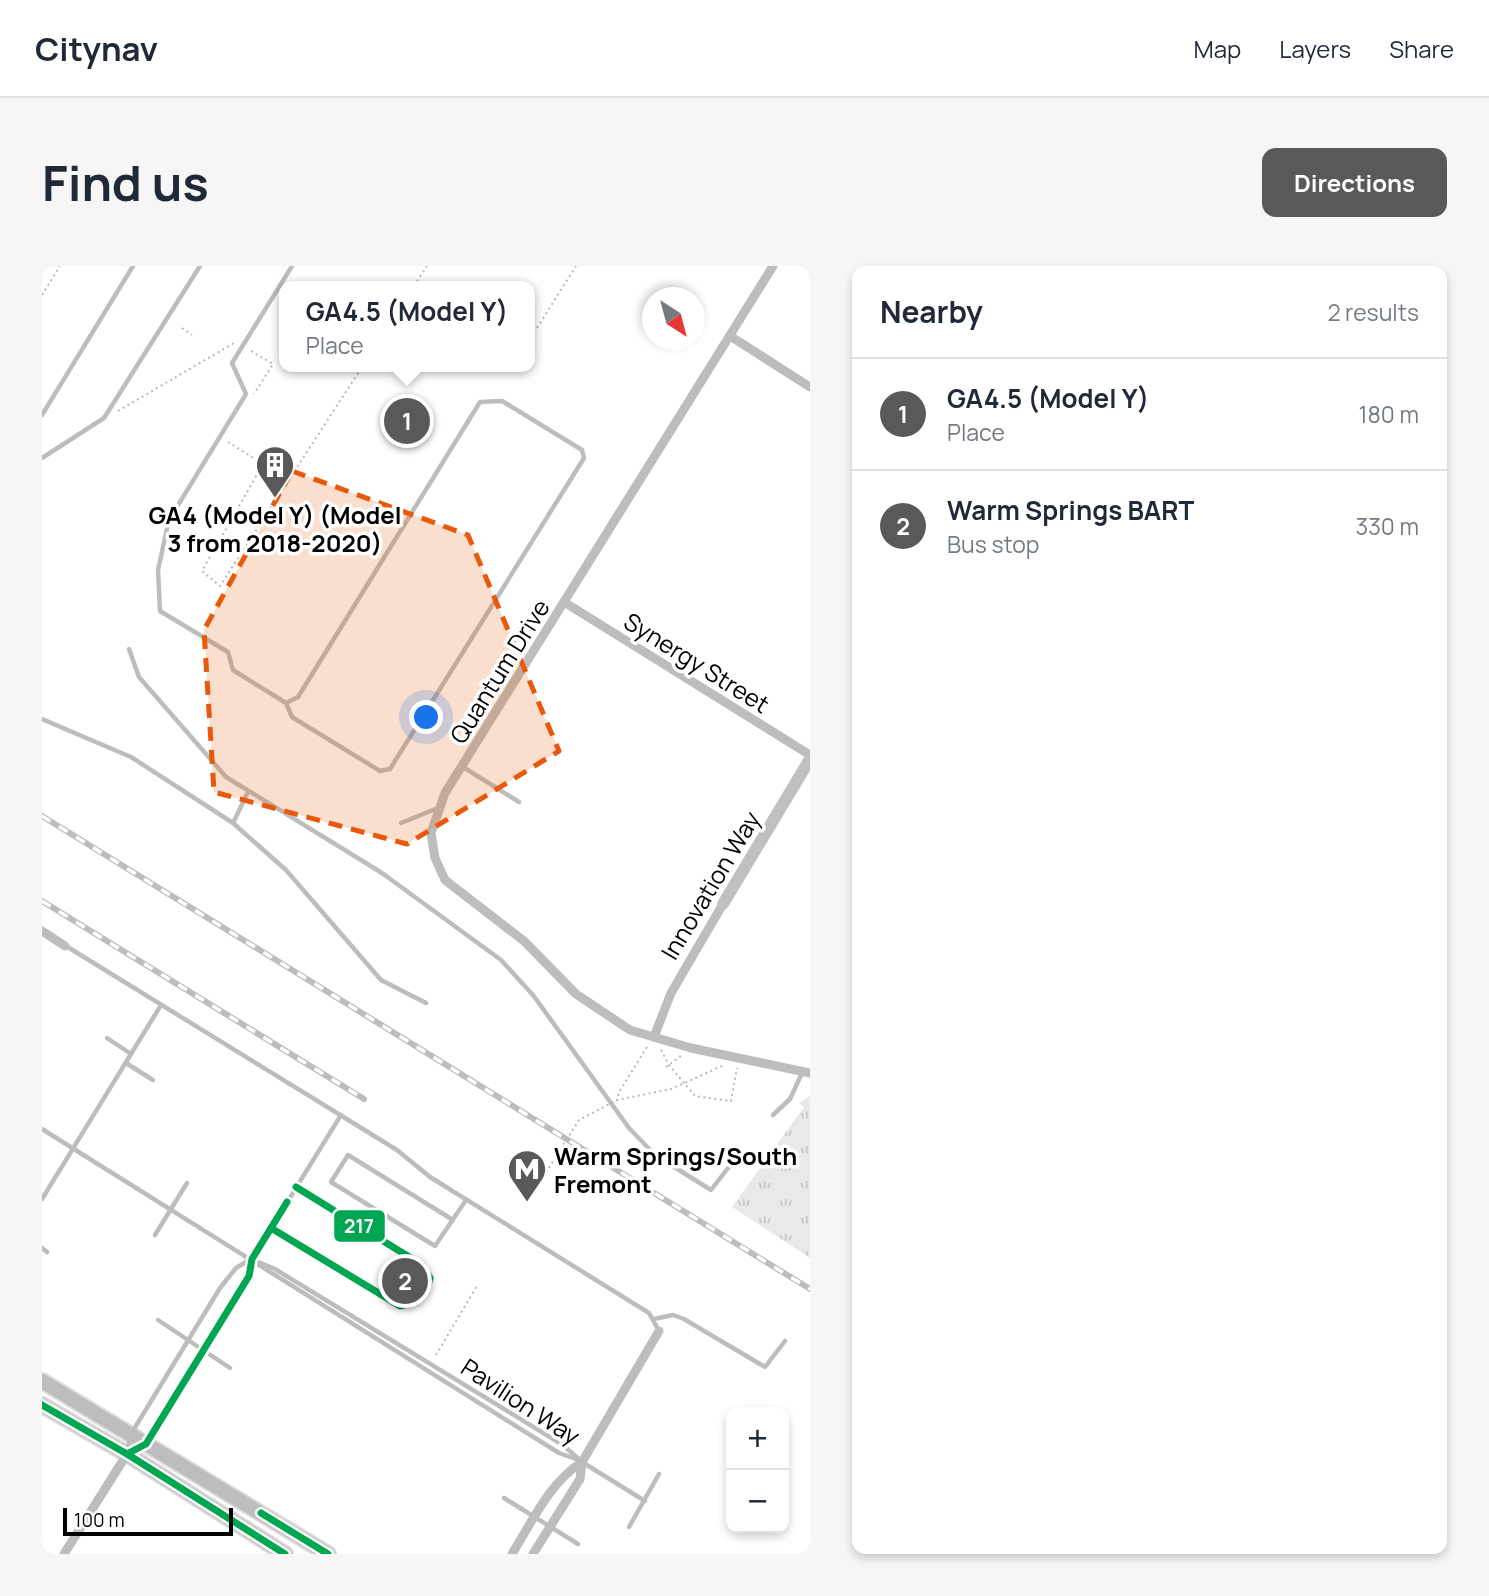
<!DOCTYPE html>
<meta charset="utf-8">
<style>
:root{--surface:#fff;--page:#f6f6f7;--text:#1f2937;--muted:#747a83;--line:#e0e1e3;--accent:#595959}
body{margin:0;font-family:Manrope,sans-serif;background:var(--page);color:var(--text)}
.controls{position:absolute;right:21px;bottom:21px;display:grid;overflow:hidden;border-radius:14px;box-shadow:0 4px 10px #0003}
.controls button{width:63px;height:63px;display:grid;place-items:center;padding:0;border:0;border-bottom:2px solid var(--line);background:var(--surface);color:var(--text);font:35px sans-serif}
.compass{position:absolute;left:600px;top:21px;width:63px;height:63px;border-radius:50%;background:var(--surface);box-shadow:0 4px 10px #0003;rotate:144deg}
.scale{position:absolute;left:21px;bottom:18px;width:170px;box-sizing:border-box;padding-left:7px;border:4px solid #000;border-top:0;font-size:19px;line-height:24px;white-space:nowrap;color:#000;-webkit-text-stroke:5px #fff;paint-order:stroke}
.you{position:absolute;left:385px;top:452px;width:24px;height:24px;margin:-18px;border:5px solid #fff;border-radius:50%;background:#1a73e8;box-shadow:0 0 0 10px #1a73e833}
.badge{display:grid;place-items:center;width:46px;height:46px;border-radius:50%;background:var(--accent);color:#fff;font-size:23px;font-weight:700}
.pin{position:absolute;translate:-50% -50%;border:4px solid #fff;box-shadow:0 2px 7px #0006}
.popup{position:absolute;left:237px;top:15px;width:256px;height:91px;box-sizing:border-box;display:grid;place-content:center;border-radius:14px;background:var(--surface);filter:drop-shadow(0 2px 5px #0005);font-size:23px;white-space:nowrap;color:var(--muted)}
.popup b{font-size:26px;color:var(--text)}
.popup::after{content:'';position:absolute;left:50%;top:100%;margin-left:-14px;border:14px solid transparent;border-top-color:var(--surface)}
.list{margin:0;padding:0;list-style:none}
h2{display:flex;justify-content:space-between;align-items:center;height:91px;margin:0;padding:0 28px;font-size:30px}
h2 small{font-size:23px;font-weight:400;color:var(--muted)}
.list li{display:grid;grid-template-columns:46px 1fr auto;gap:21px;align-items:center;box-sizing:border-box;height:112px;padding:0 28px;border-top:2px solid var(--line)}
.list b{display:block;font-size:26px;white-space:nowrap}
.list p{margin:0;font-size:23px;white-space:nowrap;color:var(--muted)}
.list em{font-size:23px;font-style:normal;color:var(--muted)}
.map{position:relative;flex:none;width:768px;height:1288px;overflow:hidden;border-radius:14px}
header{display:flex;align-items:center;gap:42px;box-sizing:border-box;height:98px;padding:0 35px;background:var(--surface);border-bottom:2px solid var(--line)}
header strong{font-size:33px}
nav{display:flex;gap:38px;margin-inline-start:auto;font-size:24px}
.intro{display:flex;align-items:center;justify-content:space-between;box-sizing:border-box;height:168px;padding:0 42px}
h1{margin:0;font-size:49px}
.button{padding:18px 32px;border-radius:14px;background:var(--accent);color:#fff;font-size:24px;font-weight:700}
main{display:flex;gap:42px;padding:0 42px}
aside{flex:1;background:var(--surface);border-radius:14px;box-shadow:0 4px 10px #0003}
.map>svg:first-child{display:block}
.grass{fill:url(#grass-tufts)}
.lines{fill:none;stroke-linecap:round;stroke-linejoin:round}
.primary-casing{stroke:#dbdbdb;stroke-width:18}
.path{stroke:#b8b8b8;stroke-width:2;stroke-dasharray:2 3.5;stroke-linecap:butt}
.lane{stroke:#bdbdbd;stroke-width:4.5}
.street{stroke:#bdbdbd;stroke-width:9}
.secondary{stroke:#c0c0c0;stroke-width:12}
.primary{stroke:#bdbdbd;stroke-width:14}
.rail-casing{stroke:#bdbdbd;stroke-width:6}
.rail{stroke:#fff;stroke-width:3.5;stroke-dasharray:10;stroke-linecap:butt}
.path-bridge{stroke:#b8b8b8;stroke-width:2;stroke-dasharray:2 3.5;stroke-linecap:butt}
.bus-1-casing{stroke:#fff;stroke-width:12}
.bus-1{stroke:#00a651;stroke-width:7}
.marked{fill:#e8590c;fill-opacity:0.2;stroke:#e8590c;stroke-width:5;stroke-dasharray:14 9;stroke-linejoin:round}
.labels{text-anchor:middle;dominant-baseline:central;stroke-width:7;stroke-linejoin:round;paint-order:stroke}
.poi-label{font-size:24px;font-weight:bold;fill:#000;stroke:#fff}
.street-label{font-size:24px;fill:#000;stroke:#fff}
.line-badge{stroke:#fff;stroke-width:2.5}
.badge-label{font-size:19px;text-anchor:middle;font-weight:bold;fill:#fff}
</style>
<header>
<strong>Citynav</strong>
<nav><a>Map</a><a>Layers</a><a>Share</a></nav>
</header>
<div class="intro"><h1>Find us</h1><a class="button">Directions</a></div>
<main>
<div class="map">
<svg width="768" height="1288" viewBox="0 0 768 1288">
<defs>
<pattern id="grass-tufts" width="24" height="20" patternUnits="userSpaceOnUse" patternTransform="scale(1.75)"><rect width="24" height="20" fill="#e9e9e9"/><path d="M3 7l-1-3M5 7V3M7 7l1-3M15 17l-1-3M17 17v-4M19 17l1-3" fill="none" stroke="#c6c6c6"/></pattern>
</defs>
<rect width="100%" height="100%" fill="#fff"/>
<polygon class="grass" points="768,830 768,992 690,941 762,841 757,837"/>
<g class="lines">
<g class="primary-casing">
<g id="primary">
<polyline points="0,1115 286,1288"/>
<polyline points="0,1139 85,1188 243,1288"/>
</g>
</g>
<g class="path">
<polyline points="372,20 385,0"/>
<polyline points="0,29 18,0"/>
<polyline points="140,62 150,69"/>
<polyline points="495,62 534,0"/>
<polyline points="209,85 231,98 212,128"/>
<polyline points="76,145 192,77"/>
<polyline points="186,176 221,198 160,305 178,320 320,101"/>
<polyline points="605,781 577,826 575,834 629,823 680,800"/>
<polyline points="619,784 627,799 653,830 689,835 695,802"/>
<polyline points="624,801 640,789"/>
<polyline points="394,1089 436,1018"/>
</g>
<g class="lane">
<polyline points="0,149 91,0"/>
<polyline points="0,192 62,152 158,0"/>
<polyline points="87,383 97,411 184,511 340,607 459,694 491,729 587,862 613,889 669,924 696,889"/>
<polyline points="244,437 256,431 438,136 460,135 540,184 542,192 348,503 338,505 250,451 244,437 191,404 186,386 118,345 116,304 127,254 204,128 190,97 250,0"/>
<polyline points="0,453 89,491 191,557 244,604 339,714 384,737"/>
<polyline points="421,501 477,536"/>
<polyline points="191,557 206,526"/>
<polyline points="359,557 396,542"/>
<polyline points="24,680 355,884 388,911 607,1047 617,1065"/>
<polyline points="65,772 89,788"/>
<polyline points="84,797 111,814"/>
<polyline points="731,849 748,833 760,807"/>
<polyline points="0,863 517,1187 539,1195"/>
<polyline points="0,933 119,739"/>
<polyline points="411,954 306,889 289,916 393,980 424,934"/>
<path d="M229 962 358 1040C378 1038 384 1032 388 1012L380 999 254 921"/>
<polyline points="113,969 145,917"/>
<polyline points="0,982 5,986"/>
<polyline points="214,995 233,1003 521,1179 540,1196 603,1235"/>
<polyline points="612,1053 631,1049 642,1053 723,1101 743,1075"/>
<polyline points="116,1054 188,1102"/>
<polyline points="85,1186 89,1168 178,1022 194,1002 209,993"/>
<polyline points="88,1186 104,1178 207,1010 210,993 299,849"/>
<polyline points="462,1232 536,1278"/>
<polyline points="587,1261 617,1208"/>
</g>
<g class="street">
<polyline points="731,0 403,527 389,567 393,592 403,614 482,675 534,728 588,764 649,782 768,807"/>
<polyline points="688,70 768,121"/>
<polyline points="522,336 768,489"/>
<polyline points="0,665 23,680"/>
<polyline points="612,771 629,727 681,638"/>
<polyline points="22,1288 85,1188"/>
<path d="M470 1288C490 1256 507 1217 540 1196"/>
<polyline points="491,1288 538,1213 540,1196 617,1065"/>
</g>
<polyline class="secondary" points="681,638 768,493"/>
<use href="#primary" class="primary"/>
<g class="rail-casing">
<g id="rail">
<polyline points="0,550 768,1023"/>
<polyline points="0,635 322,833"/>
</g>
</g>
<use href="#rail" class="rail"/>
<polyline class="path-bridge" points="498,916 537,854 575,834"/>
<g class="bus-1-casing">
<g id="bus-1">
<path d="M229 962 358 1040C376 1037 384 1030 388 1012L380 999 254 921"/>
<polyline points="0,1139 85,1188 243,1288"/>
<polyline points="85,1188 104,1178 207,1010 210,993 245,936"/>
<polyline points="219,1247 286,1288"/>
</g>
</g>
<use href="#bus-1" class="bus-1"/>
</g>
<path class="marked" d="M250 205 426 269 517 485 365 578 172 526 162 364Z"/>
<defs>
<g id="building-pin" transform="scale(2.0125)"><path d="M0 17L-7.5 6A9.5 9.5 0 1 1 7.5 6Z" fill="#595959" stroke="#fff"/><path d="M-4-6H4V6H1V3H-1V6H-4ZM-2.5-4.3h1.7v1.8h-1.7ZM.8-4.3h1.7v1.8H.8ZM-2.5-1h1.7V.8h-1.7ZM.8-1h1.7V.8H.8Z" fill="#fff"/></g>
<g id="metro-pin" transform="scale(2.0125)"><path d="M0 17L-7.5 6A9.5 9.5 0 1 1 7.5 6Z" fill="#595959" stroke="#fff"/><path d="M-5.5 5V-5H-3L0 0L3-5H5.5V5H3V-.5L0 4L-3-.5V5Z" fill="#fff"/></g>
</defs>
<g fill-rule="evenodd">
<use href="#building-pin" x="233" y="199"/>
<use href="#metro-pin" x="485" y="903"/>
</g>
<g class="labels">
<g class="poi-label">
<text x="233" y="248">GA4 (Model Y) (Model<tspan x="233" dy="28">3 from 2018-2020)</tspan></text>
<text x="512" y="889" text-anchor="start">Warm Springs/South<tspan x="512" dy="28">Fremont</tspan></text>
</g>
<g class="street-label">
<text transform="translate(655 396) rotate(32)">Synergy Street</text>
<text transform="translate(457 405) rotate(-58)">Quantum Drive</text>
<text transform="translate(668 619) rotate(-59)">Innovation Way</text>
<text transform="translate(479 1135) rotate(33)">Pavilion Way</text>
</g>
</g>
<rect class="line-badge" x="291" y="943" width="53" height="34" rx="7" fill="#00a651"/>
<g class="badge-label">
<text x="317" y="967">217</text>
</g>
</svg>
<div class="controls">
<button>+</button>
<button>−</button>
</div>
<svg class="compass" viewBox="-18 -18 36 36"><path d="M0-13l5 13h-10z" fill="#e53935"/><path d="M0 13l5-13h-10z" fill="#747a83"/></svg>
<div class="scale">100 m</div>
<div class="you"></div>
<div class="pin badge" style="left:365px;top:155px">1</div>
<div class="popup"><b>GA4.5 (Model Y)</b>Place</div>
<div class="pin badge" style="left:363px;top:1015px">2</div>
</div>
<aside>
<h2>Nearby<small>2 results</small></h2>
<ul class="list">
<li><span class="badge">1</span><div><b>GA4.5 (Model Y)</b><p>Place</p></div><em>180 m</em></li>
<li><span class="badge">2</span><div><b>Warm Springs BART</b><p>Bus stop</p></div><em>330 m</em></li>
</ul>
</aside>
</main>
